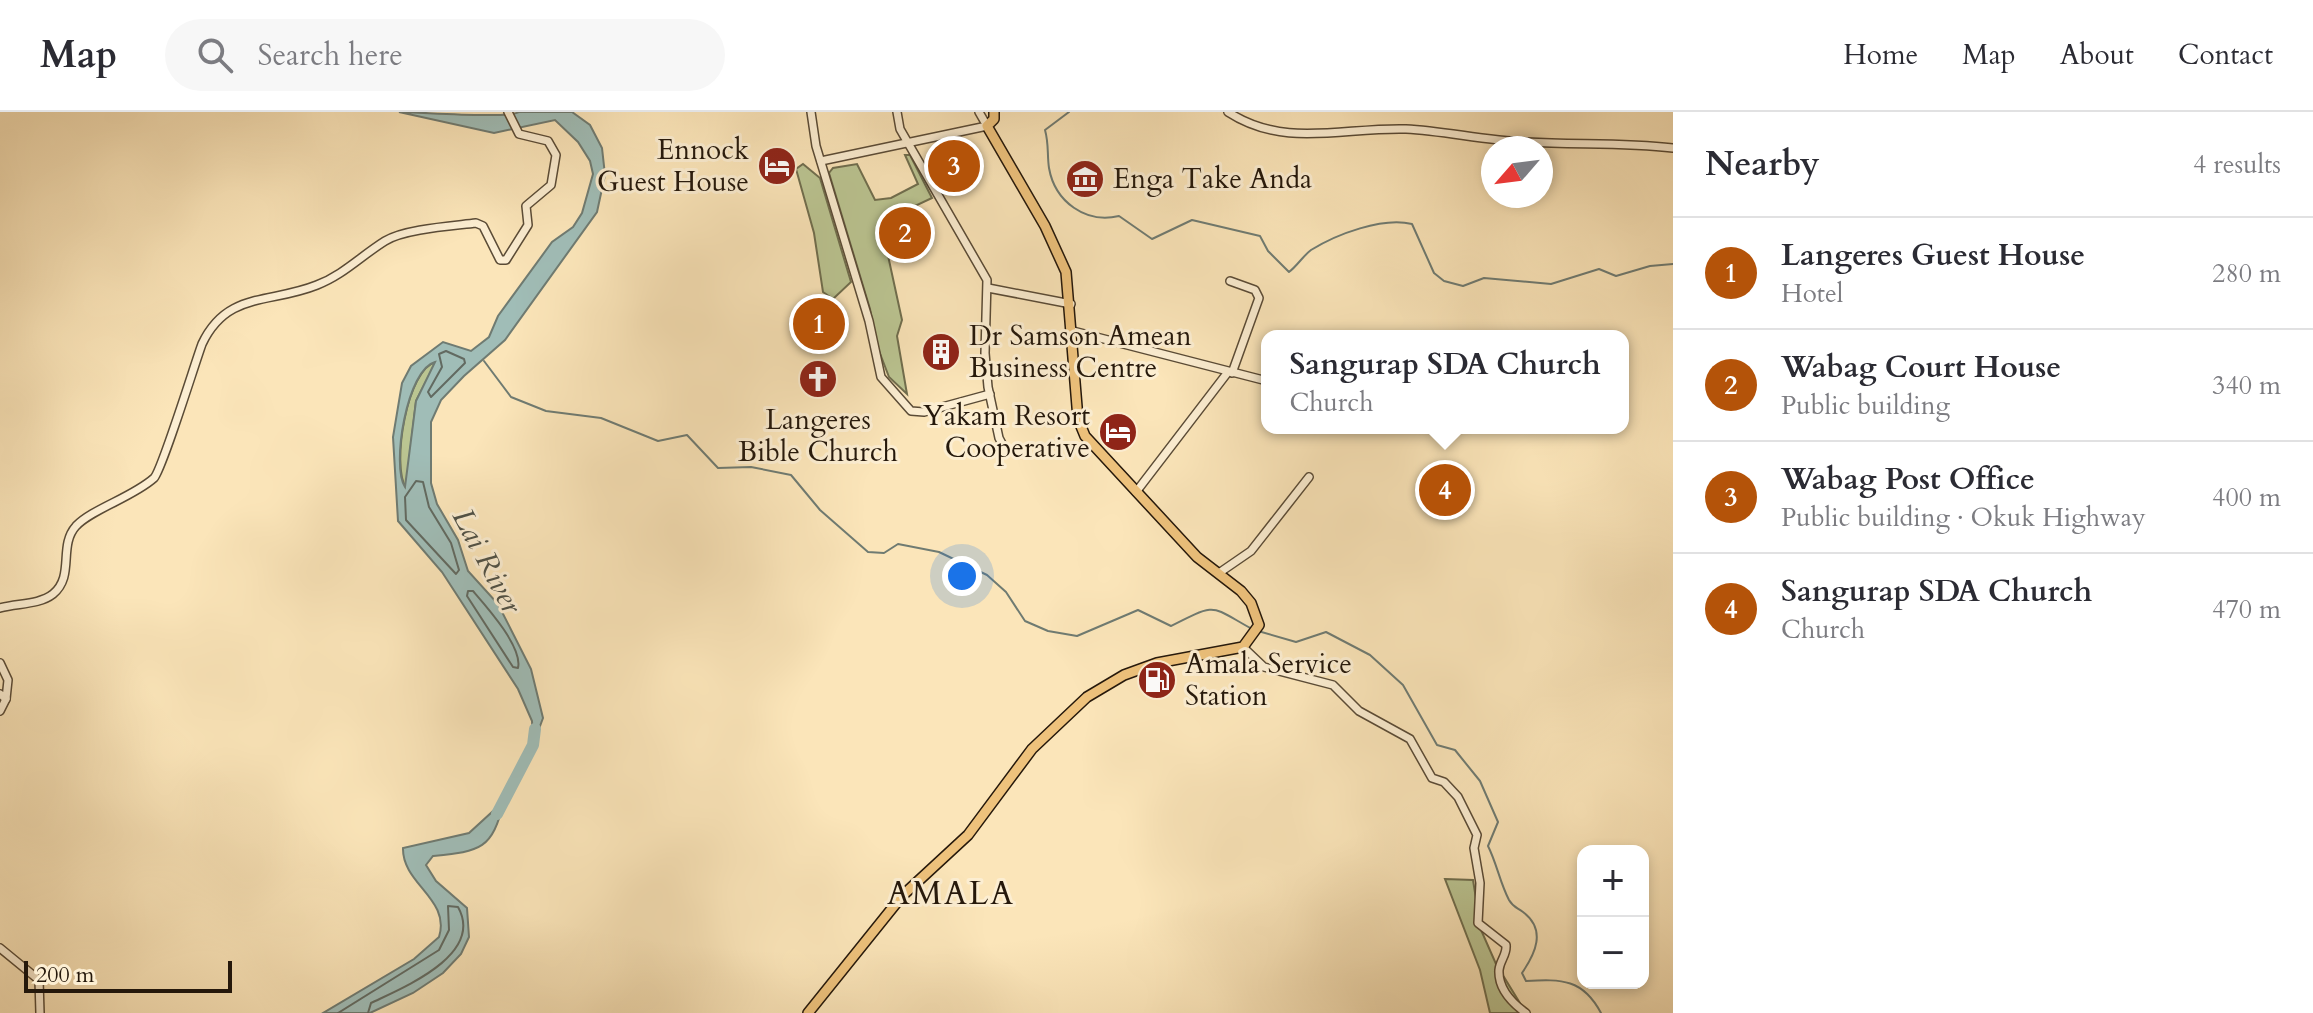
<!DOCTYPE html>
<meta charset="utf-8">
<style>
:root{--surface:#fff;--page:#f7f7f7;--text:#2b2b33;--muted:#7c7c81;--line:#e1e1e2;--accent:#b45309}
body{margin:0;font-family:Cardo,serif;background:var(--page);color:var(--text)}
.controls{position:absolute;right:24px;bottom:24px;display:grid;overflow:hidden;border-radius:16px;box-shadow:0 4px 12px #0003}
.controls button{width:72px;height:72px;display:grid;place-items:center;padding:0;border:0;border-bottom:2px solid var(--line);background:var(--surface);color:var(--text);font:40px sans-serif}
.compass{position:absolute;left:1481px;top:24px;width:72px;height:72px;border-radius:50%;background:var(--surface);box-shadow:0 4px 12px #0003;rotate:242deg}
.scale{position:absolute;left:24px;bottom:20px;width:208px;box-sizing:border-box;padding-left:8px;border:4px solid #25180b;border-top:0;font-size:22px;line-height:28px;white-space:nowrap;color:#25180b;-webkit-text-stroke:6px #fceed2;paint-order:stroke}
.you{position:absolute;left:962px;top:464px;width:28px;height:28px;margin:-20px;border:6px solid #fff;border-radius:50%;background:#1a73e8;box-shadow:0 0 0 12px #1a73e833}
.badge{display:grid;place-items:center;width:52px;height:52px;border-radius:50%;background:var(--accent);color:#fff;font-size:26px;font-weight:700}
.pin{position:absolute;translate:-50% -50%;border:4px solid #fff;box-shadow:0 2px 8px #0006}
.popup{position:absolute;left:1261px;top:218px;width:368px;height:104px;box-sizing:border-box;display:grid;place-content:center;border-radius:16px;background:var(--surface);filter:drop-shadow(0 2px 6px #0005);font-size:26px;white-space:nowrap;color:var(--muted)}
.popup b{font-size:30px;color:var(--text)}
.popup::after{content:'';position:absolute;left:50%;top:100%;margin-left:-16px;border:16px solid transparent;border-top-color:var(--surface)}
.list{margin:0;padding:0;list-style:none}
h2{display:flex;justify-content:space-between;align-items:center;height:104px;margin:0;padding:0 32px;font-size:34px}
h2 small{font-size:26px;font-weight:400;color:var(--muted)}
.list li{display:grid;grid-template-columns:52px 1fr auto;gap:24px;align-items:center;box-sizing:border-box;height:112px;padding:0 32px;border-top:2px solid var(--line)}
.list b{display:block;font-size:30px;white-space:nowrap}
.list p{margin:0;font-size:26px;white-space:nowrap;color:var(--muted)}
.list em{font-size:26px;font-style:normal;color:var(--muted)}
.icon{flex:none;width:44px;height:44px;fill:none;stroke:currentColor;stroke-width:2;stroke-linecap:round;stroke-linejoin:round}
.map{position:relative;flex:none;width:1673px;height:901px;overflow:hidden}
header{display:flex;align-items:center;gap:48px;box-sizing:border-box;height:112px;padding:0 40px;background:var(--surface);border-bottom:2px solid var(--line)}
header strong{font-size:38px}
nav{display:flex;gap:44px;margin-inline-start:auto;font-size:28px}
.search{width:560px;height:72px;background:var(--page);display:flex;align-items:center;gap:20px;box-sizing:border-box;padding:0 28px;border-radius:44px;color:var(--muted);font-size:30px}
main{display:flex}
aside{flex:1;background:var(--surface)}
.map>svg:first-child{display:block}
.green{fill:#bbc592;stroke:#706e4e;stroke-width:2}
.water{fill:#a0bdb7;stroke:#6f7b72;stroke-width:2;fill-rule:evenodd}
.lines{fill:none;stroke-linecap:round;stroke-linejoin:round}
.shore{stroke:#626a61;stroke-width:2}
.stream{stroke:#6f7b72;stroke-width:2}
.river{stroke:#a0bdb7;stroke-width:12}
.minor-casing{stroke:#5a4b36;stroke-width:10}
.major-casing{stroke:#25180b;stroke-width:12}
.minor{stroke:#fceed2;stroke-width:7}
.major{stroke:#eec27c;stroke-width:9}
.labels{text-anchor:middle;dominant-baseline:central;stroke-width:6;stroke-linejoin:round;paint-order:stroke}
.poi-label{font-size:28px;fill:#25180b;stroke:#fceed2;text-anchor:start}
.water-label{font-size:30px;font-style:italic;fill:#505247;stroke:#fceed2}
.quarter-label{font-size:32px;letter-spacing:2px;fill:#25180b;stroke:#fceed2}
</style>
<header>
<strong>Map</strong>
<div class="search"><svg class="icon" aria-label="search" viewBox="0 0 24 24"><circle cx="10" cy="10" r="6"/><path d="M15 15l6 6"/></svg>Search here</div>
<nav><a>Home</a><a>Map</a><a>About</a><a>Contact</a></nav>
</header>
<main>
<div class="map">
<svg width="1673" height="901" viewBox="0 0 1673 901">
<rect width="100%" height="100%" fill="#fbe5b9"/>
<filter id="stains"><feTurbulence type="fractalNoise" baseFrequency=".0025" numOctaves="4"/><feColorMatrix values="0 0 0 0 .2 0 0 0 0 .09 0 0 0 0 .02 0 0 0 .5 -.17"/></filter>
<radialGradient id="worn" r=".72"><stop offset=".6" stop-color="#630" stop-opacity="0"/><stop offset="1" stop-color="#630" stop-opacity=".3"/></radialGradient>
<g class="green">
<polygon points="905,43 910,43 932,86 902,100 882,116 902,208 897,224 907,282 889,265 876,231 870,197 829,61 833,56 857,52 875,88 891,86 918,72"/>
<polygon points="803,52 820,66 851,170 833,187 823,180 814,121 796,57"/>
<path d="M436 250 416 289 406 376C391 354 407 256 436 250Z"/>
<polygon points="1445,767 1473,768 1481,818 1496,852 1526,901 1490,901 1480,858"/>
</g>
<g class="water">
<path d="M399 0C421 0 509 7 519 0H572L590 13 602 36 605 63 597 100 505 228 464 264 441 288 431 310V371L437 392 458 428 468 459 498 492 531 557 543 606 533 633 532 609 518 577 442 460 398 409 393 325 402 271 411 254 443 230 471 239 489 225 498 204 552 130 573 115 582 101 593 62 590 49 578 30 555 8 494 21ZM435 250 416 289 405 375C391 354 407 257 435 250Z"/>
<path d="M504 689C492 738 481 739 433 744L426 753 436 769 467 796 469 825 461 842 443 861 413 881 370 901H323L414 847 439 825C451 787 402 772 403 736L469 721Z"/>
</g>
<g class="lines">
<g class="shore">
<polygon points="446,239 464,247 465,251 431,285 428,280 442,255 439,242"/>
<polygon points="416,369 423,370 429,395 451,431 459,458 456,462 406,408 405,385"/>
<path d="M468 479H473C486 494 523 535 518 556L513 555 467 484Z"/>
<path d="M338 901 439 838 449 818 448 794 458 795C485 843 402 876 371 891L368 901"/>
</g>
<g class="stream">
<path d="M1069 0 1045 18C1049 32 1047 43 1049 56 1055 90 1086 112 1119 104L1152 127 1192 108 1260 124 1268 139 1289 160C1297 154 1303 144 1311 138 1337 122 1382 105 1412 112L1434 161 1444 169 1463 174 1484 166 1551 172 1599 157 1616 164 1650 154 1673 152"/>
<path d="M484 249 511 285 546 299 601 306 658 329 687 323 718 356 751 355 791 363 820 398 868 440 884 441 898 432 939 440 987 463 1006 480 1025 509 1048 519 1077 524 1138 498 1171 514C1218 490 1210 494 1252 517"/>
<path d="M1258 519 1296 530 1326 520 1370 543 1403 573 1437 633 1455 638 1480 669 1498 710 1488 734C1497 752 1500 771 1509 788 1513 795 1516 795 1523 800 1547 818 1535 842 1522 861L1526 869C1562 867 1583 867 1601 901"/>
</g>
<polyline class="river" points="497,702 533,633 535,617"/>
<g class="minor-casing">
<g id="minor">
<polyline points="811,0 816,34 869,209 881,265 911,299 924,300 990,282"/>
<polyline points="897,0 900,17 987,168 985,241 988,275 999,326 1006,339"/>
<path d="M1228 0C1285 37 1343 15 1406 17 1446 19 1486 29 1527 30 1576 33 1624 30 1673 36"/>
<polyline points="821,49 987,14 979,0"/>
<polyline points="1230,169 1255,178 1259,186 1232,261"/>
<polyline points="988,176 1071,192"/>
<polyline points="1073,219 1267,269"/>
<polyline points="1435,316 1437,319"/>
<polyline points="1136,380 1228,260"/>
<polyline points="1219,461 1251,439 1309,365"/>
<path d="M0 496C17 491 39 493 53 482 75 464 58 434 76 414 92 397 133 385 154 366 162 358 195 251 202 232 227 179 270 192 317 173 343 163 361 144 385 129 404 117 452 114 476 111L483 114 500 148H506L528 113 526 94 551 73 556 43 548 29 519 22 508 0"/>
<path d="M1243 535 1264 555 1333 573 1359 599 1410 627 1432 666 1444 670 1458 685 1477 723 1474 736 1480 771 1478 811 1506 833C1507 843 1500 848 1499 858 1498 876 1512 891 1526 901"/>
<polyline points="0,551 8,568 6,587 0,582"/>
<polyline points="0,599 6,587"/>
<polyline points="0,836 39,868 40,901"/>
</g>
</g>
<g class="major-casing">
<polyline id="major" points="808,901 902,784 968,723 1032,637 1087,585 1124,563 1157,551 1243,535 1259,513 1251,491 1241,479 1197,445 1085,324 1078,307 1066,160 1045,114 987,14 994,7 994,0"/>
</g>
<use href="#minor" class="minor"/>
<use href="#major" class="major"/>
</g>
<defs>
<g id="hotel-disc" transform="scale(2)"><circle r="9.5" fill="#8f2418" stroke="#fceed2"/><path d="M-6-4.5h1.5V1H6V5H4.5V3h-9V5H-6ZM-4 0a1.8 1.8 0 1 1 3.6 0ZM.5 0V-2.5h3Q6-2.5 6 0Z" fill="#fff"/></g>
<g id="museum-disc" transform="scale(2)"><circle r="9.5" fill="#8f2418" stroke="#fceed2"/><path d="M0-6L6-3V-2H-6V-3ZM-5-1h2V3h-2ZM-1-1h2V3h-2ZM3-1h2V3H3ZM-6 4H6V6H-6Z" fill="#fff"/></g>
<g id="building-disc" transform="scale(2)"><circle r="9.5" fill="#8f2418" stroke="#fceed2"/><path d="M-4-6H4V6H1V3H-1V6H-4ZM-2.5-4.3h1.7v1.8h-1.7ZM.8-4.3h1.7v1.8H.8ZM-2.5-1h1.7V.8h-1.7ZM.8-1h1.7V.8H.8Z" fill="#fff"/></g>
<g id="church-disc" transform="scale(2)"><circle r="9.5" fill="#8f2418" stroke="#fceed2"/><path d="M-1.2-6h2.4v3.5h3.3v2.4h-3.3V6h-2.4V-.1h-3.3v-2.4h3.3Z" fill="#fff"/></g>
<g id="fuel-disc" transform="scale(2)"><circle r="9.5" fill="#8f2418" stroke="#fceed2"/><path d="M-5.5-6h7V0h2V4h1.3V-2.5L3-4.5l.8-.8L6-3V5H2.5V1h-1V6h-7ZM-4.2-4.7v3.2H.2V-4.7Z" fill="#fff"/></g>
</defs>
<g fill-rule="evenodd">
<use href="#hotel-disc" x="777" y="54"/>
<use href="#museum-disc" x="1085" y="67"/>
<use href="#building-disc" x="941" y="240"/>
<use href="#church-disc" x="818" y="267"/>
<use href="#hotel-disc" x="1118" y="320"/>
<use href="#fuel-disc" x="1157" y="568"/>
</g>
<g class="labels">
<g class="poi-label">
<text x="749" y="38" text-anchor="end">Ennock<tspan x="749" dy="32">Guest House</tspan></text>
<text x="1113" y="67">Enga Take Anda</text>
<text x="969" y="224">Dr Samson Amean<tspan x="969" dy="32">Business Centre</tspan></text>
<text x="1090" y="304" text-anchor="end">Yakam Resort<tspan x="1090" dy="32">Cooperative</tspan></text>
<text x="818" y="308" text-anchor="middle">Langeres<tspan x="818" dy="32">Bible Church</tspan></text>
<text x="1185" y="552">Amala Service<tspan x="1185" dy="32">Station</tspan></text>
</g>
<g class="water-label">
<text transform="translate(487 449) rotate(62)">Lai River</text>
</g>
<g class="quarter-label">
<text x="951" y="782">AMALA</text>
</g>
</g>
<rect width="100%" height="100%" filter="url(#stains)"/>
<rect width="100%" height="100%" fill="url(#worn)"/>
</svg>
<div class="controls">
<button>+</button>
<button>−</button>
</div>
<svg class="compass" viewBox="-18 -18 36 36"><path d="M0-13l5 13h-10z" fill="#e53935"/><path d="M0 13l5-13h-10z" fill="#7c7c81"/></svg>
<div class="scale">200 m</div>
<div class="you"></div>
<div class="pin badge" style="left:819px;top:212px">1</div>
<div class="pin badge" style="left:905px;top:121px">2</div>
<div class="pin badge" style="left:954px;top:54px">3</div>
<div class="pin badge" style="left:1445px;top:378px">4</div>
<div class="popup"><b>Sangurap SDA Church</b>Church</div>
</div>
<aside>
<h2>Nearby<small>4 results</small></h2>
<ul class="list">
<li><span class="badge">1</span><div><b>Langeres Guest House</b><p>Hotel</p></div><em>280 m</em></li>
<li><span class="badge">2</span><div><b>Wabag Court House</b><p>Public building</p></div><em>340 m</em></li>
<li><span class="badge">3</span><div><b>Wabag Post Office</b><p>Public building · Okuk Highway</p></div><em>400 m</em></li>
<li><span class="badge">4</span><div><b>Sangurap SDA Church</b><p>Church</p></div><em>470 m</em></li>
</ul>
</aside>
</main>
